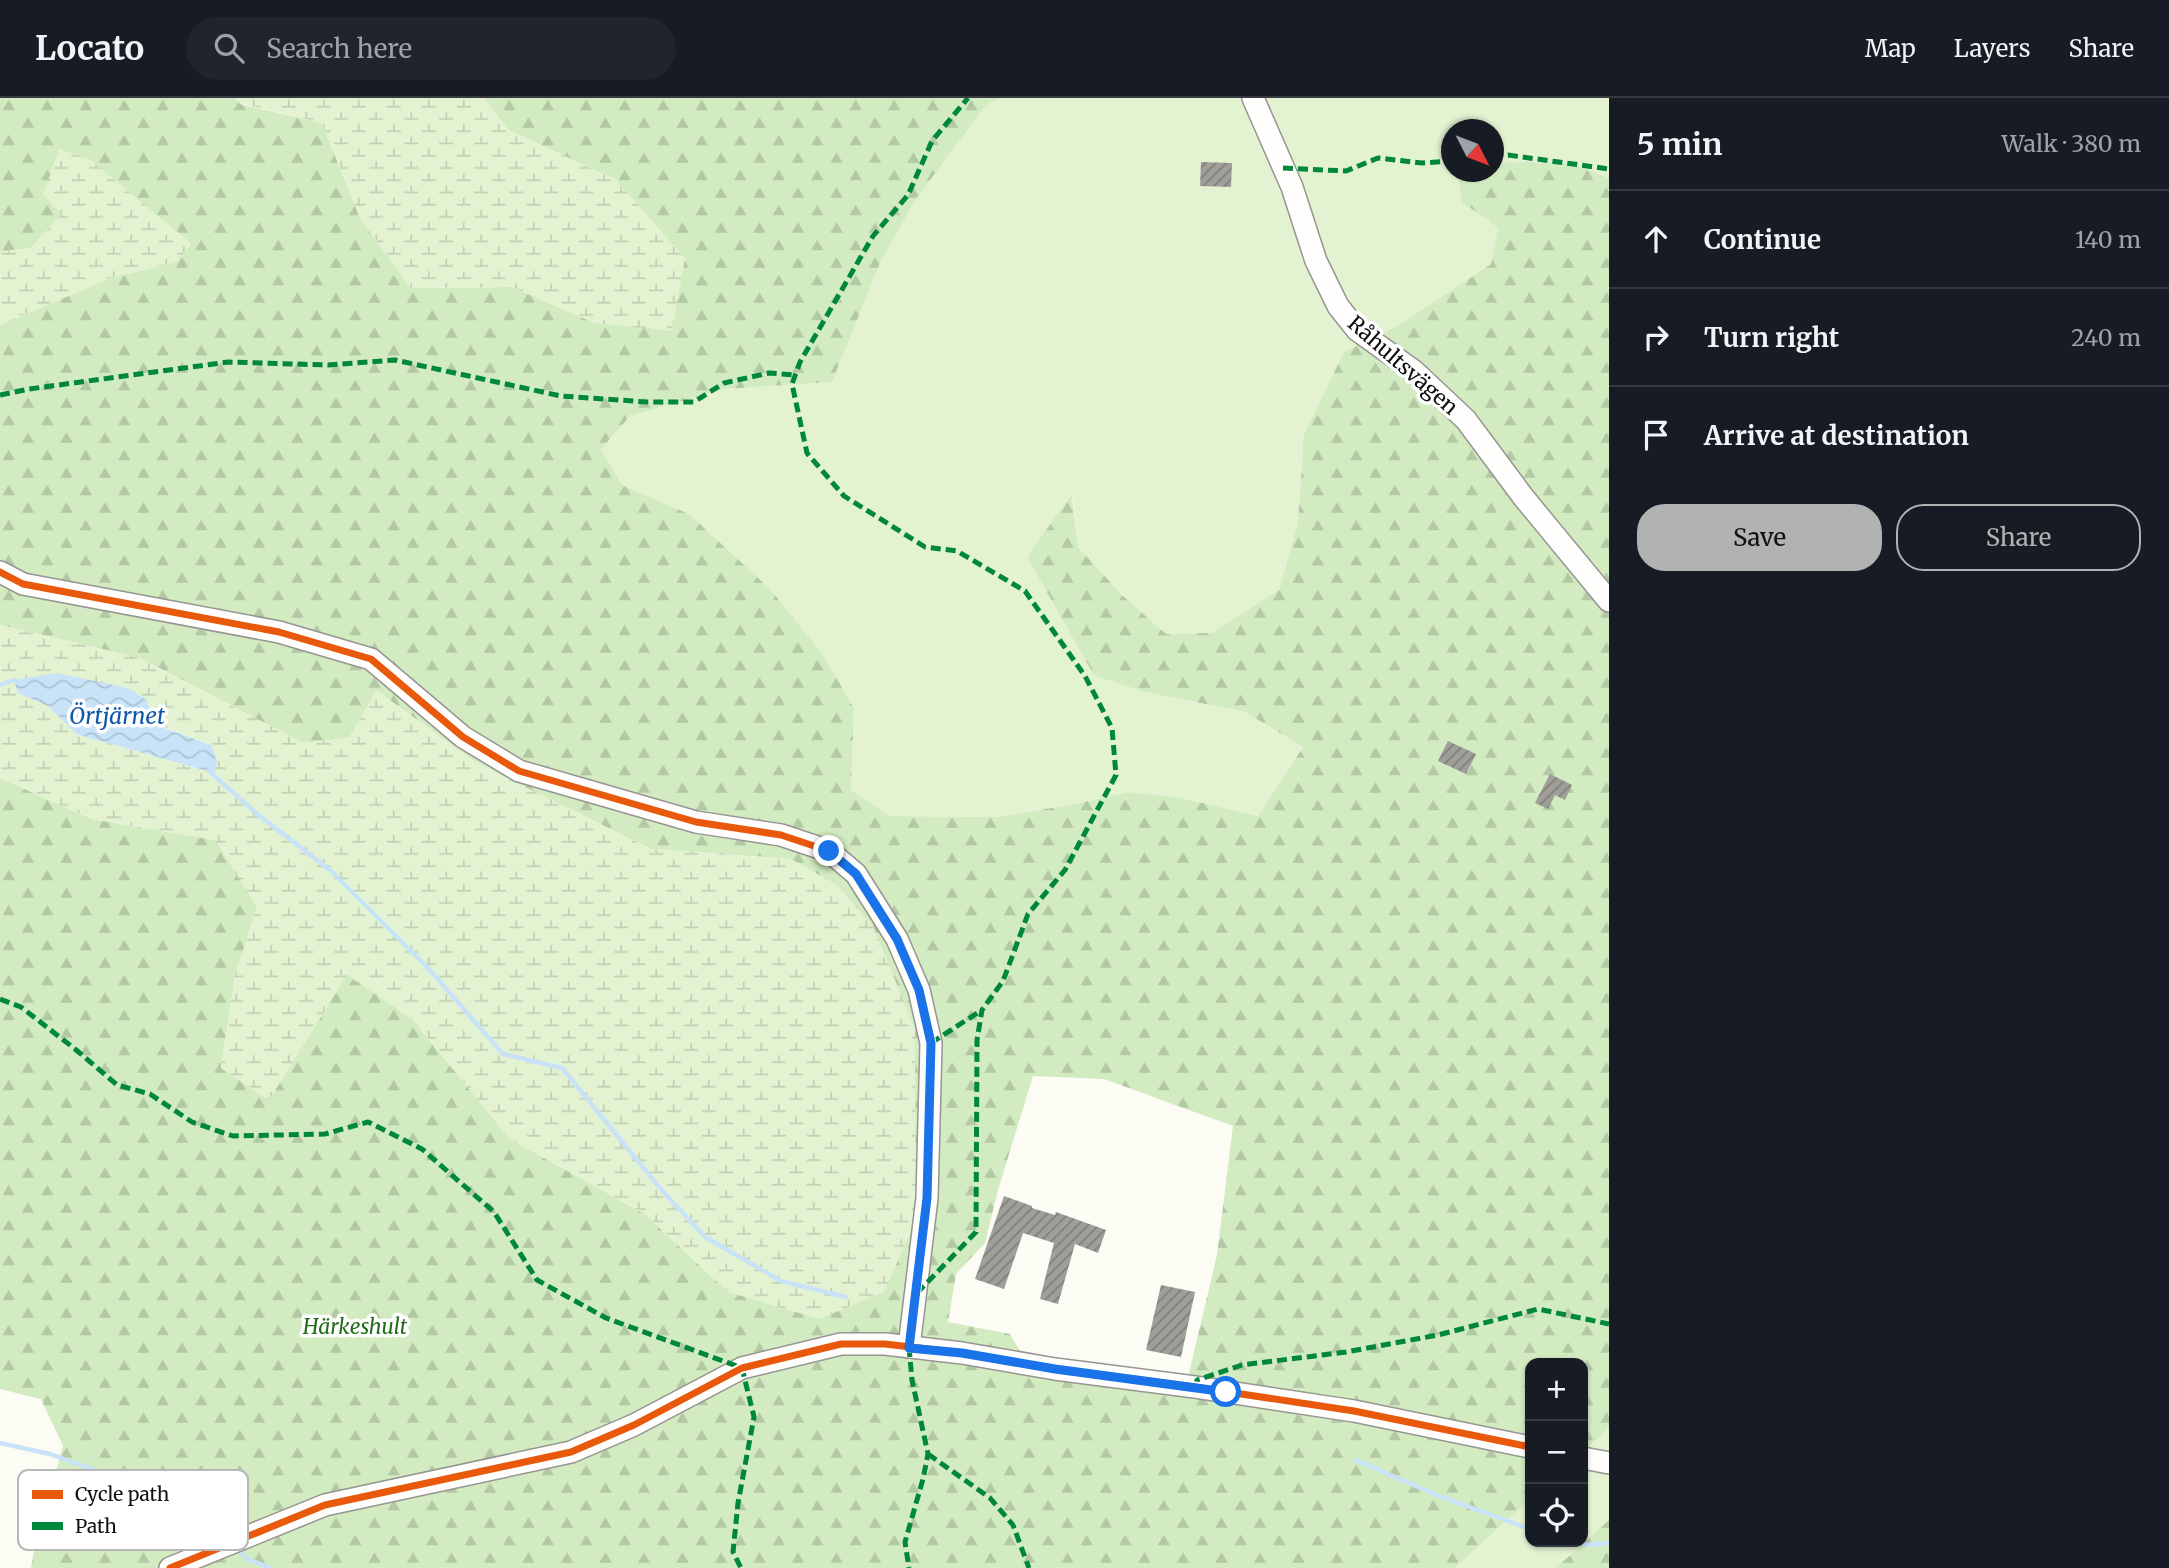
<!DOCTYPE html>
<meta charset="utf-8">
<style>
:root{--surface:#171b24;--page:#20242c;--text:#f1f3f6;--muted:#9ea1a6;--line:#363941;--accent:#b1b2b2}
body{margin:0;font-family:Merriweather,serif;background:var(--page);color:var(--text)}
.controls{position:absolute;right:21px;bottom:21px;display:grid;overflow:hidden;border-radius:14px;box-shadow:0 2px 5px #0004}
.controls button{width:63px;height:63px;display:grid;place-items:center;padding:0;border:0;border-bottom:2px solid var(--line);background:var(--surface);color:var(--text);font:35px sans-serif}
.compass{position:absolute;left:1441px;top:21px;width:63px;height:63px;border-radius:50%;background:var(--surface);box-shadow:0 2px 5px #0004;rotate:132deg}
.stop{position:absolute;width:21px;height:21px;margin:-16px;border:5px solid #1a73e8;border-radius:50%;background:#fff}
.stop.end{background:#1a73e8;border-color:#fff;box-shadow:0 2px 7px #0008}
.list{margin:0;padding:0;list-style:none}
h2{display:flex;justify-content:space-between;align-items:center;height:91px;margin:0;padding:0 28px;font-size:30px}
h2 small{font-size:23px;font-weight:400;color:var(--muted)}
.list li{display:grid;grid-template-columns:46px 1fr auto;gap:21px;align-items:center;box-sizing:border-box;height:98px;padding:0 28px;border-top:2px solid var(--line)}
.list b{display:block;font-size:26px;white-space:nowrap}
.list em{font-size:23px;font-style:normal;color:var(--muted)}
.actions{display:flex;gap:14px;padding:21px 28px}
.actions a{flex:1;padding:16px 0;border:2px solid var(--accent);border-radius:28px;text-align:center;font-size:24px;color:var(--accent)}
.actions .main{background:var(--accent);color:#111}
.icon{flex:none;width:38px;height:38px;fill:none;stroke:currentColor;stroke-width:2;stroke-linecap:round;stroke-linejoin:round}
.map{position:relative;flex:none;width:1609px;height:1470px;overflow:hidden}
header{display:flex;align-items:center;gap:42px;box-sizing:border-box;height:98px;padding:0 35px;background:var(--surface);border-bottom:2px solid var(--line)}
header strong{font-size:33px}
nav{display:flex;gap:38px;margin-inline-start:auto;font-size:24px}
.search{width:490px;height:63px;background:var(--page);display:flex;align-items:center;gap:18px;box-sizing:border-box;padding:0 24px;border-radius:38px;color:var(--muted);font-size:26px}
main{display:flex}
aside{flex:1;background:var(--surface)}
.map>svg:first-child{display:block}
.grass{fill:#e3f3d2}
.forest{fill:url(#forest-firs);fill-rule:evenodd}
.wetland{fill:url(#wetland-marsh);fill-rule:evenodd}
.water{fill:url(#water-waves)}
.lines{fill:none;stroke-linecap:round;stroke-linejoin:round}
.stream{stroke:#c8e3f8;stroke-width:4.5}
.building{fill:url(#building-hatch)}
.minor-casing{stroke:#969592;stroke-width:24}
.minor{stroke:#fffefd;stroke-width:21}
.quiet{stroke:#00873e;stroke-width:5;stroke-dasharray:10 5;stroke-linecap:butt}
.cycleway-casing{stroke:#fff;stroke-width:11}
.cycleway{stroke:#e8590c;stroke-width:7}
.route{stroke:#1a73e8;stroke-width:9}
.labels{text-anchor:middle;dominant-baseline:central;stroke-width:7;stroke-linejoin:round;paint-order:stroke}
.street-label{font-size:21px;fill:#0f0f0f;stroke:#fff}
.park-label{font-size:21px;font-style:italic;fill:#246b1b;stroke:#fff}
.water-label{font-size:23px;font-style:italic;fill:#1058a9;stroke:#fff}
.key{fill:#fff;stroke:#b7b7b7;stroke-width:2}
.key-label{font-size:19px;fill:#0f0f0f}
</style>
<header>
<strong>Locato</strong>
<div class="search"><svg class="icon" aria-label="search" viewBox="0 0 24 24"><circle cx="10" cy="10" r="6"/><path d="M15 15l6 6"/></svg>Search here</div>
<nav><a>Map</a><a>Layers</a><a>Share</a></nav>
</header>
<main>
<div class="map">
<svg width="1609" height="1470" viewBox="0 0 1609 1470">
<defs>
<pattern id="forest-firs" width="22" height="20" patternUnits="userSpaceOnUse" patternTransform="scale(1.75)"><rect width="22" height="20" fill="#d2ebc0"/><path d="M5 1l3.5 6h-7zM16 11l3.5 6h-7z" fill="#b3c8a4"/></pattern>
<pattern id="wetland-marsh" width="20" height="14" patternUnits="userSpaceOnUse" patternTransform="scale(1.75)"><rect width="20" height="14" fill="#e3f3d2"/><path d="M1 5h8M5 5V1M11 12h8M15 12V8" fill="none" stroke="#c2cfb3"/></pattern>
<pattern id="water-waves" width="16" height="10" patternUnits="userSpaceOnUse" patternTransform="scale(1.75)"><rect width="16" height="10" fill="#c8e3f8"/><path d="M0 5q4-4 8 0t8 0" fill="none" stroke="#abc2d3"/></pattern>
<pattern id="building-hatch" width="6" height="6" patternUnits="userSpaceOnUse" patternTransform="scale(1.75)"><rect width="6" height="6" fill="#9f9e99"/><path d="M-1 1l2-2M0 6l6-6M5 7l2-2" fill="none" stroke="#807f7b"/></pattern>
</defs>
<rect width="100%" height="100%" fill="#fcfbf4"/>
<g class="grass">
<polygon points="1001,0 1609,0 1609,80 1569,65 1494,64 1493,32 1451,32 1451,74 1457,74 1462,104 1498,130 1491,166 1399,227 1344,254 1304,336 1298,424 1279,492 1211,535 1166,536 1122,497 1078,449 1073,397 1027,459 1145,594 1245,614 1303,649 1258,718 1177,699 1128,694 1069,707 998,719 890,718 851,692 854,610 822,555 770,491 689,416 622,387 601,351 630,318 725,291 832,284 881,163 916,101 986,7"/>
<polygon points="1609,1330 1609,1422 1556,1470 1455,1470 1530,1401 1530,1444 1583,1444 1583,1354"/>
</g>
<g class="forest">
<path d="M0 0H236L240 6 322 25 360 120 411 190 512 189 595 225 616 82 508 32 484 0H1001L986 7 916 101 881 163 832 284 725 291 630 318 601 351 622 387 689 416 770 491 822 555 854 610 851 692 890 718 998 719 1069 707 1128 694 1177 699 1258 718 1303 649 1245 614 1145 594 1094 577 1027 459 1072 396 1078 449 1122 497 1166 536 1211 535 1279 492 1298 424 1304 336 1344 254 1399 227 1491 166 1498 130 1462 104 1457 74H1493L1494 64 1569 65 1609 80V1330L1583 1354V1265H1530V1401L1455 1470H31L35 1446 63 1348 41 1301 0 1291V680L92 721 216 742 257 809 235 878 221 970 269 1002 347 876 413 922 510 1041 645 1116 728 1194 838 788 791 761 651 751 478 666 377 593 349 640 303 645 140 560 0 527V227L110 180 176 164 191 146 89 61 62 116 31 150 0 154ZM1033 978 1104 981 1233 1028 1217 1157 1188 1279 1024 1260 1010 1236 948 1224 956 1176 985 1145 998 1092Z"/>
<polygon points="1609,1422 1609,1470 1556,1470"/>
</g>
<g class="wetland">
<polygon points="236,0 484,0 509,32 616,82 685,160 672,233 595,225 512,189 411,190 360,120 322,25 240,5"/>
<polygon points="59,51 89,61 191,145 177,164 110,180 0,227 0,154 31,150 62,116 43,97"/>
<path d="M0 527 140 560 303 645 349 640 376 593 478 666 651 751 791 761 838 788 873 828 915 931 916 1122 884 1194 819 1221 728 1194 645 1116 510 1041 413 922 347 877 269 1002 221 970 235 878 257 809 215 742 92 721 0 680ZM147 602 154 625 211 647 214 675 76 636 48 608Z"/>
</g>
<polygon class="water" points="57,575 128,590 147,602 154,626 211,647 217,664 214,675 76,636 48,608 18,595 14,582"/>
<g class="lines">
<g class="stream">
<polyline points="0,587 14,582 17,584"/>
<polyline points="209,673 256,715 331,773 428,870 503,956 562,970 659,1089 705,1139 781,1183 846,1199"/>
<polyline points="0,1345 50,1356 203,1411 223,1434"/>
<polyline points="1356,1362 1439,1398 1530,1431"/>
<polyline points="1575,1444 1587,1447 1609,1445"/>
<polyline points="241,1455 247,1461 270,1470"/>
</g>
</g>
<g class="building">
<polygon points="1201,64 1232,65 1231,89 1200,88"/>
<polygon points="1448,643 1476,656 1466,676 1438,663"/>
<polygon points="1550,676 1572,687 1565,702 1555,697 1548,711 1535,705"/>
<polygon points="1004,1098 1032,1108 1032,1110 1055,1117 1056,1114 1106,1132 1098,1155 1075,1146 1058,1206 1040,1201 1054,1145 1023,1135 1004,1191 975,1181"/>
<polygon points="1161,1187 1195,1194 1181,1259 1146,1252"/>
</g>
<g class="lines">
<g class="minor-casing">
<g id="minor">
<polyline points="1253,0 1292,89 1316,163 1338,208 1357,232 1414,273 1466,322 1524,400 1609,503"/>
<polyline points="0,474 23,486 279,534 371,561 463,639 519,673 696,724 781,737 829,753 856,776 897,841 919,892 931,945 927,1100 909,1249"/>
<polyline points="1583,1360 1609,1365"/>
<polyline points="170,1470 325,1407 571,1354 634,1327 742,1270 841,1246 885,1246 962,1255 1055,1271 1195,1289 1354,1313 1530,1349"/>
</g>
</g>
<use href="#minor" class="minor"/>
<g class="quiet">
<polyline points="1493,59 1508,57 1609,71"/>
<polyline points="1283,70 1346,73 1378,60 1422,65 1451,63"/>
<polyline points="0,297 29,291 228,264 328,267 395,262 561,298 647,304 694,304 724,285 769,275 795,277"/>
<polyline points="0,901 21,909 75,951 117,987 150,996 192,1024 233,1038 325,1036 368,1024 422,1051 494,1114 537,1182 606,1220 742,1270 754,1319 738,1405 733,1454 741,1470"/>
<polyline points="931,945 982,912"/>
<polyline points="917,1195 976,1134 977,942 982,912 1003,883 1028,816 1065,772 1116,677 1112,630 1085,578 1025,493 957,453 925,449 844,398 807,355 792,286 800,264 873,138 908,97 932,43 968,0"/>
<polyline points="909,1249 912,1282 928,1356 923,1381 905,1444 909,1470"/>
<polyline points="1195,1289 1197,1282 1242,1267 1346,1254 1438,1237 1538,1211 1609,1226"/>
<polyline points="928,1356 990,1400 1013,1427 1029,1470"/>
</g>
<g class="cycleway-casing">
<g id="cycleway">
<polyline points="0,474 23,486 279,534 371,561 463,639 519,673 696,724 781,737 829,753 856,776 897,841 919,892 931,945 927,1100 909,1249"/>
<polyline points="170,1470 325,1407 571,1354 634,1327 742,1270 841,1246 885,1246 962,1255 1055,1271 1195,1289 1354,1313 1530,1349"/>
</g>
</g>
<use href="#cycleway" class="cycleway"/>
</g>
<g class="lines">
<polyline class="route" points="829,753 856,776 897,841 919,892 931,945 927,1100 909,1250 962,1255 1055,1271 1226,1294"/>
</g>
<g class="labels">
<g class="street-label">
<text transform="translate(1403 267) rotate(41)">Råhultsvägen</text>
</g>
<g class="park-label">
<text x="355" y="1228">Härkeshult</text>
</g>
<g class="water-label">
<text x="117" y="617">Örtjärnet</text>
</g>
</g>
<rect x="18" y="1372" width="230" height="80" rx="10" class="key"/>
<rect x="32" y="1392" width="31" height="9" fill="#e8590c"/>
<rect x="32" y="1424" width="31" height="8" fill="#00873e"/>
<g class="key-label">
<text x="75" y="1403">Cycle path</text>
<text x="75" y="1435">Path</text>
</g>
</svg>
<div class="controls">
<button>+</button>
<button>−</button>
<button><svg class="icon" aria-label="locate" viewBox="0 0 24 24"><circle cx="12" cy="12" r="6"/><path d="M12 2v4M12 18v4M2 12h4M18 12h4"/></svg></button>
</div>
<svg class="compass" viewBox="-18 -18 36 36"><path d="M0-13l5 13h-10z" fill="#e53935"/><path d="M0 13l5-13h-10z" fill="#9ea1a6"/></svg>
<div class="stop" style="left:1226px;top:1294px"></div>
<div class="stop end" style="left:829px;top:753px"></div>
</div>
<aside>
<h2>5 min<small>Walk · 380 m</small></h2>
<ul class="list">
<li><svg class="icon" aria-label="ahead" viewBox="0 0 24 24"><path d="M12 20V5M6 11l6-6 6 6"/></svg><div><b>Continue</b></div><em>140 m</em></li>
<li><svg class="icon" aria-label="right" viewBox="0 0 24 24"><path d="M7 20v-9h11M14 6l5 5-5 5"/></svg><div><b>Turn right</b></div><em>240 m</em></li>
<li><svg class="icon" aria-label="arrive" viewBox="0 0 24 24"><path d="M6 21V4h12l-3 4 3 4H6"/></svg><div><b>Arrive at destination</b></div></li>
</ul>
<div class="actions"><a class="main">Save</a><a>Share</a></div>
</aside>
</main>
